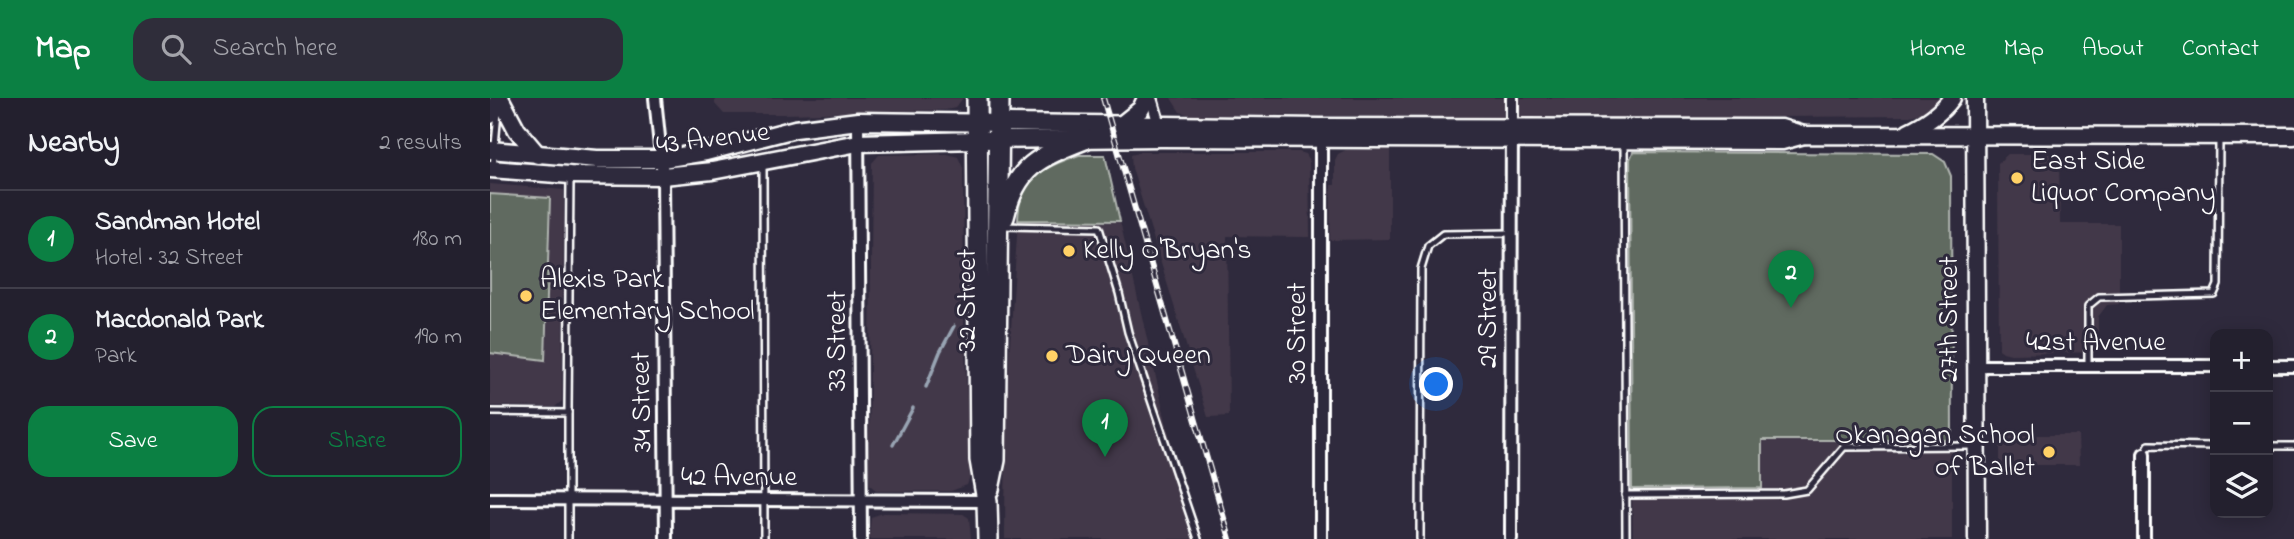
<!DOCTYPE html>
<meta charset="utf-8">
<style>
:root{--surface:#23202e;--page:#2f2d3a;--text:#f1f3f6;--muted:#a3a3aa;--line:#403e4a;--accent:#0b8043}
body{margin:0;font-family:"Indie Flower",sans-serif;background:var(--page);color:var(--text)}
.controls{position:absolute;right:21px;bottom:21px;display:grid;overflow:hidden;border-radius:14px;box-shadow:0 4px 18px #0003}
.controls button{width:63px;height:63px;display:grid;place-items:center;padding:0;border:0;border-bottom:2px solid var(--line);background:var(--surface);color:var(--text);font:35px sans-serif}
.you{position:absolute;left:947px;top:287px;width:24px;height:24px;margin:-18px;border:5px solid #fff;border-radius:50%;background:#1a73e8;box-shadow:0 0 0 10px #1a73e833}
.badge{display:grid;place-items:center;width:46px;height:46px;border-radius:50%;background:var(--accent);color:#fff;font-size:23px;font-weight:700}
.pin{position:absolute;translate:-50% -58px;filter:drop-shadow(0 2px 4px #0008)}
.pin::after{content:'';position:absolute;top:37px;width:24px;height:21px;background:inherit;clip-path:polygon(0 0,100% 0,50% 100%)}
.list{margin:0;padding:0;list-style:none}
h2{display:flex;justify-content:space-between;align-items:center;height:91px;margin:0;padding:0 28px;font-size:30px}
h2 small{font-size:23px;font-weight:400;color:var(--muted)}
.list li{display:grid;grid-template-columns:46px 1fr auto;gap:21px;align-items:center;box-sizing:border-box;height:98px;padding:0 28px;border-top:2px solid var(--line)}
.list b{display:block;font-size:26px;white-space:nowrap}
.list p{margin:0;font-size:23px;white-space:nowrap;color:var(--muted)}
.list em{font-size:23px;font-style:normal;color:var(--muted)}
.actions{display:flex;gap:14px;padding:21px 28px}
.actions a{flex:1;padding:16px 0;border:2px solid var(--accent);border-radius:21px;text-align:center;font-size:24px;color:var(--accent)}
.actions .main{background:var(--accent);color:#fff}
.icon{flex:none;width:38px;height:38px;fill:none;stroke:currentColor;stroke-width:2;stroke-linecap:round;stroke-linejoin:round}
.map{position:relative;flex:none;width:1804px;height:441px;overflow:hidden}
header{display:flex;align-items:center;gap:42px;box-sizing:border-box;height:98px;padding:0 35px;background:var(--accent);color:#fff}
header strong{font-size:33px}
nav{display:flex;gap:38px;margin-inline-start:auto;font-size:24px}
.search{width:490px;height:63px;background:var(--page);display:flex;align-items:center;gap:18px;box-sizing:border-box;padding:0 24px;border-radius:21px;color:var(--muted);font-size:26px}
main{display:flex}
aside{flex:1;background:var(--surface)}
.map>svg:first-child{display:block}
.built{fill:#433949}
.green{fill:#606b60;stroke:#b0b5b0;stroke-width:2}
.lines{fill:none;stroke-linecap:round;stroke-linejoin:round}
.stream{stroke:#98a4b3;stroke-width:3.5}
.lane-casing{stroke:#fff;stroke-width:10}
.street-casing{stroke:#fff;stroke-width:16}
.secondary-casing{stroke:#fff;stroke-width:21}
.highway-casing{stroke:#fff;stroke-width:24}
.lane{stroke:#2f2a3d;stroke-width:5}
.street{stroke:#2f2a3d;stroke-width:10}
.secondary{stroke:#2f2a3d;stroke-width:16}
.highway{stroke:#2f2a3d;stroke-width:19}
.rail-casing{stroke:#fff;stroke-width:6}
.rail{stroke:#2f2a3d;stroke-width:3.5;stroke-dasharray:10;stroke-linecap:butt}
.poi-dot{fill:#ffd166;stroke:#2f2a3d;stroke-width:2.5}
.labels{text-anchor:middle;dominant-baseline:central;stroke-width:6;stroke-linejoin:round;paint-order:stroke}
.street-label{font-size:28px;fill:#fff;stroke:#2f2a3d}
.poi-label{font-size:28px;fill:#fff;stroke:#2f2a3d;text-anchor:start}
</style>
<header>
<strong>Map</strong>
<div class="search"><svg class="icon" aria-label="search" viewBox="0 0 24 24"><circle cx="10" cy="10" r="6"/><path d="M15 15l6 6"/></svg>Search here</div>
<nav><a>Home</a><a>Map</a><a>About</a><a>Contact</a></nav>
</header>
<main>
<aside>
<h2>Nearby<small>2 results</small></h2>
<ul class="list">
<li><span class="badge">1</span><div><b>Sandman Hotel</b><p>Hotel · 32 Street</p></div><em>180 m</em></li>
<li><span class="badge">2</span><div><b>Macdonald Park</b><p>Park</p></div><em>190 m</em></li>
</ul>
<div class="actions"><a class="main">Save</a><a>Share</a></div>
</aside>
<div class="map">
<svg width="1804" height="441" viewBox="0 0 1804 441">
<rect width="100%" height="100%" fill="#2f2a3d"/>
<filter id="ink" filterUnits="userSpaceOnUse"><feTurbulence type="fractalNoise" baseFrequency=".0143" numOctaves="2"/><feDisplacementMap in="SourceGraphic" scale="14" xChannelSelector="R" yChannelSelector="G"/><feConvolveMatrix kernelMatrix="1 2 1 2 8 2 1 2 1" color-interpolation-filters="sRGB"/></filter>
<g filter="url(#ink)">
<g class="built">
<polygon points="225,0 473,0 465,10 456,12 293,16 234,16 225,6"/>
<polygon points="681,0 1450,0 1439,13 1420,18 1262,19 1224,21 701,17 690,14"/>
<polygon points="900,51 900,141 840,142 841,87 845,87 845,62 848,56 856,52"/>
<polygon points="649,54 809,54 816,56 819,63 820,139 737,138 739,318 718,319 642,70 641,56"/>
<polygon points="457,56 468,59 473,70 474,228 480,379 477,387 461,393 387,393 380,387 379,375 382,65 389,57"/>
<polygon points="1518,56 1569,56 1570,126 1629,126 1629,206 1617,207 1608,219 1608,254 1521,256 1513,254 1509,251 1508,65"/>
<polygon points="0,86 74,92 72,303 65,309 0,308"/>
<polygon points="528,122 630,123 703,441 515,441 516,310"/>
<polygon points="1510,337 1588,337 1589,367 1510,367"/>
<polygon points="1272,342 1462,342 1462,441 1143,441 1142,391 1272,390"/>
<polygon points="393,415 473,416 479,420 481,441 379,441 381,419"/>
</g>
<g class="green">
<polygon points="1143,54 1443,56 1455,64 1461,78 1462,342 1272,342 1272,390 1142,391 1140,61"/>
<path d="M589 57H615L630 123 528 122C529 80 552 70 589 57Z"/>
<polygon points="0,96 60,100 55,262 0,255"/>
</g>
<g class="lines">
<g class="stream">
<polyline points="436,289 450,254 464,228"/>
<polyline points="403,347 423,310"/>
</g>
<g class="lane-casing">
<g id="lane">
<polyline points="1134,45 1136,441"/>
<polyline points="273,66 274,441"/>
<polyline points="3,70 8,14"/>
<polyline points="512,128 609,130 629,195 638,234 708,441"/>
<polyline points="1598,268 1598,208 1609,199 1724,196 1728,187 1729,39"/>
<polyline points="0,314 78,315 80,81"/>
<polyline points="78,315 78,441"/>
<polyline points="1778,348 1804,348"/>
<polyline points="1654,356 1659,347 1725,348"/>
<polyline points="1135,397 1294,396 1317,392 1354,349 1484,348"/>
<polyline points="930,441 931,171 938,148 953,136 1022,135"/>
</g>
</g>
<g class="street-casing">
<g id="street">
<polyline points="165,0 173,78 176,441"/>
<polyline points="661,0 670,30"/>
<polyline points="368,23 371,441"/>
<polyline points="831,35 831,441"/>
<polyline points="1487,268 1725,268"/>
<polyline points="1778,268 1804,268"/>
<polyline points="1654,356 1654,441"/>
<polyline points="0,401 497,403"/>
<polyline points="1021,441 1022,0"/>
</g>
</g>
<g class="secondary-casing">
<g id="secondary">
<polyline points="10,0 27,32 48,57"/>
<polyline points="1485,0 1487,441"/>
<polyline points="0,17 9,0"/>
<polyline points="631,27 651,11 656,0"/>
<path d="M1418 34C1436 25 1450 16 1462 0"/>
<polyline points="0,52 107,61 172,61 216,54 305,31 368,23 831,29 1291,30 1314,37"/>
<polyline points="0,71 80,77 173,78 222,73 368,45 488,42 671,40 1292,43 1314,37 1804,38"/>
</g>
</g>
<g class="highway-casing">
<g id="highway">
<polyline points="487,0 490,362 497,403 498,441"/>
<path d="M514 119C526 68 549 59 595 41"/>
<polyline points="499,391 505,362 509,0"/>
</g>
</g>
<use href="#lane" class="lane"/>
<use href="#street" class="street"/>
<use href="#secondary" class="secondary"/>
<use href="#highway" class="highway"/>
<g class="rail-casing">
<polyline id="rail" points="613,0 740,441"/>
</g>
<use href="#rail" class="rail"/>
</g>
</g>
<g class="poi-dot">
<circle cx="1527" cy="80" r="7"/>
<circle cx="579" cy="153" r="7"/>
<circle cx="36" cy="198" r="7"/>
<circle cx="562" cy="258" r="7"/>
<circle cx="1559" cy="354" r="7"/>
</g>
<g class="labels">
<g class="street-label">
<text transform="translate(223 42) rotate(-7)">43 Avenue</text>
<text transform="translate(478 202) rotate(-90)">32 Street</text>
<text transform="translate(999 220) rotate(-90)">29 Street</text>
<text transform="translate(1460 221) rotate(-90)">27th Street</text>
<text transform="translate(808 235) rotate(-90)">30 Street</text>
<text transform="translate(348 243) rotate(-90)">33 Street</text>
<text x="1606" y="245">42st Avenue</text>
<text transform="translate(153 304) rotate(-91)">34 Street</text>
<text x="249" y="380">42 Avenue</text>
</g>
<g class="poi-label">
<text x="1541" y="64">East Side<tspan x="1541" dy="32">Liquor Company</tspan></text>
<text x="593" y="153">Kelly O'Bryan's</text>
<text x="50" y="182">Alexis Park<tspan x="50" dy="32">Elementary School</tspan></text>
<text x="576" y="258">Dairy Queen</text>
<text x="1545" y="338" text-anchor="end">Okanagan School<tspan x="1545" dy="32">of Ballet</tspan></text>
</g>
</g>
</svg>
<div class="controls">
<button>+</button>
<button>−</button>
<button><svg class="icon" aria-label="layers" viewBox="0 0 24 24"><path d="M12 4l9 5-9 5-9-5zM3 14l9 5 9-5"/></svg></button>
</div>
<div class="you"></div>
<div class="pin badge" style="left:615px;top:359px">1</div>
<div class="pin badge" style="left:1301px;top:210px">2</div>
</div>
</main>
